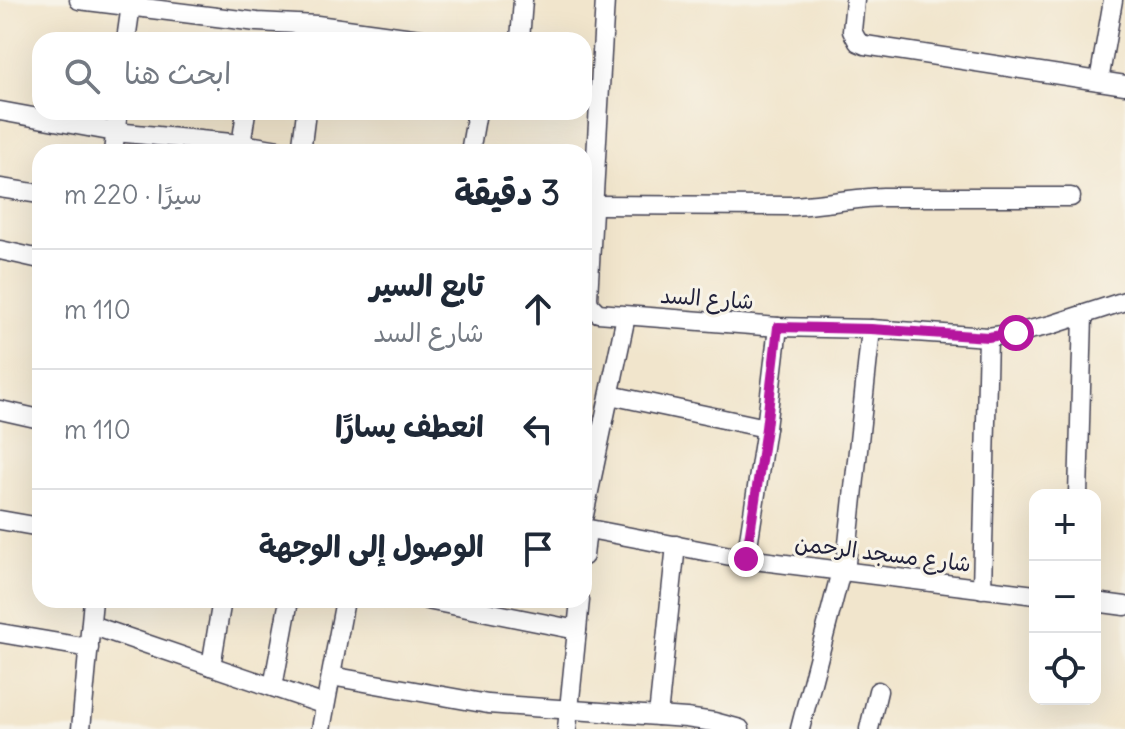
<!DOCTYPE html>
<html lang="ar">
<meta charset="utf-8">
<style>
:root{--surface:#fff;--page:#f6f6f7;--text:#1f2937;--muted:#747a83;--line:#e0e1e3}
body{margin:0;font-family:Delius,"Playpen Sans Arabic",sans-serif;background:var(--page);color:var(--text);direction:rtl}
.controls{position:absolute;right:24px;bottom:24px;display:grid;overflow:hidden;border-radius:16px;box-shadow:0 8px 32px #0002}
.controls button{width:72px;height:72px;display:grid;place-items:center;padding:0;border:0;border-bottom:2px solid var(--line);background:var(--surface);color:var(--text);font:40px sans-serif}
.stop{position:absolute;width:24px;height:24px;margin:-18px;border:6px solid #b5179e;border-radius:50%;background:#fff}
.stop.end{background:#b5179e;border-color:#fff;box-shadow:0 2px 8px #0008}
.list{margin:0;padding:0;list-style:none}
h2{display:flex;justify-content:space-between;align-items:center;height:104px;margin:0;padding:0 32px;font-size:34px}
h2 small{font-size:26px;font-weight:400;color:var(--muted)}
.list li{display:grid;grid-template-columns:52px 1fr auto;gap:24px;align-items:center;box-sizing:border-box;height:120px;padding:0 32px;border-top:2px solid var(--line)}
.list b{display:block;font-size:30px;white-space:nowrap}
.list p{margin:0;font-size:26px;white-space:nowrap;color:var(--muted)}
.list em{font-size:26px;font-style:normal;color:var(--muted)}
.icon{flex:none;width:44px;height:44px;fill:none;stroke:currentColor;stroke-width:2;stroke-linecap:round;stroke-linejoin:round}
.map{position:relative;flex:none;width:1125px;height:729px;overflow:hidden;direction:ltr}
.search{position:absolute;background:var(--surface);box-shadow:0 8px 32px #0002;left:32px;top:32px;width:560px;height:88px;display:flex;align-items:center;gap:20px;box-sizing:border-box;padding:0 28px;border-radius:24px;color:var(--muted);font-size:30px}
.panel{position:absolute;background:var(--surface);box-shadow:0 8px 32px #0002;left:32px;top:144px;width:560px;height:464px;border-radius:24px;direction:rtl}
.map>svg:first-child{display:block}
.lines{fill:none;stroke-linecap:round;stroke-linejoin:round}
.street-casing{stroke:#413f51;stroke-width:21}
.street{stroke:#fff;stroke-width:18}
.route{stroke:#b5179e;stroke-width:10}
.labels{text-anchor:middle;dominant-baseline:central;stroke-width:6;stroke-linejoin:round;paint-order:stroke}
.street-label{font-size:22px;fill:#22223b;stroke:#f7f3e8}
</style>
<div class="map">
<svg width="1125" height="729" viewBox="0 0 1125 729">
<rect width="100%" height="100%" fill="#f7f3e8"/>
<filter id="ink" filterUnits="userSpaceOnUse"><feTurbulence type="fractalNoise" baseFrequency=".0125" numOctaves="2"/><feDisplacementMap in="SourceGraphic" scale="16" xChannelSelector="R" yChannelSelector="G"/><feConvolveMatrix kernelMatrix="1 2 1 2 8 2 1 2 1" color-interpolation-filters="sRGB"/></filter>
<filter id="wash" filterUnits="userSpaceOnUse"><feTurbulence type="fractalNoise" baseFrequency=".006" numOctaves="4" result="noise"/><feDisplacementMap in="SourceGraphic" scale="32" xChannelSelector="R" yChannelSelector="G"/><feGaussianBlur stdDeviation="1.8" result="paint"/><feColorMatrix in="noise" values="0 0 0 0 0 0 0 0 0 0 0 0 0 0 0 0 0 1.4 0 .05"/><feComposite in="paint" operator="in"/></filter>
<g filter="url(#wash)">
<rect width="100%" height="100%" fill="#f1e5cc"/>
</g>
<g filter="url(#ink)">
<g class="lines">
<g class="street-casing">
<g id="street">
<polyline points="79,0 257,22 317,25 427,40"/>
<polyline points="605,0 588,298 589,304 598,313 778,327 871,329 988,337 1016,333 1051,325 1125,301"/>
<polyline points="855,0 852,31 858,42 865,45 1125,85"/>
<polyline points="126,40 131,5"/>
<polyline points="520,40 523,0"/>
<polyline points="1099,81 1113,0"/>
<polyline points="0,111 115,132 242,144 291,152"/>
<polyline points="113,152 118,112"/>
<polyline points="240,152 246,112"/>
<polyline points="301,152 306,112"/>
<polyline points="470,152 477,112"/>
<polyline points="0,188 40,194"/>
<path d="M594 205 791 206C822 205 852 198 883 197H1071"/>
<polyline points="0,250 40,259"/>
<polyline points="610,395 766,428"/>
<polyline points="0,410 40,419"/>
<polyline points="1078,495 1083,316"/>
<polyline points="584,515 626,316"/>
<polyline points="0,520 40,527"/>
<polyline points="584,528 746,559 1035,595"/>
<polyline points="584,556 587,529"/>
<polyline points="746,559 766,428 778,327"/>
<polyline points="845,572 871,329"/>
<polyline points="982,589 988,337"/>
<polyline points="427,600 577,630"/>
<polyline points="1095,602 1125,606"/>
<polyline points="91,625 325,705"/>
<polyline points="0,633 89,648"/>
<polyline points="211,666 222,600"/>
<polyline points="331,676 488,704 686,718 714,722 740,729"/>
<polyline points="273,687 289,600"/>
<polyline points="658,716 676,545"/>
<polyline points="81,729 93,600"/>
<polyline points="321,729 345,600"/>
<polyline points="567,729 580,600"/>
<polyline points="800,729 841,571"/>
<polyline points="869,729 878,691"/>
</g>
</g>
<use href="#street" class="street"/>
</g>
</g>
<g class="lines" filter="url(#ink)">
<polyline class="route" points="746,559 766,428 778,327 871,329 988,337 1016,333"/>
</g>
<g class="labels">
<g class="street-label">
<text transform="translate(707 298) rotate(4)">شارع السد</text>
<text transform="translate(883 553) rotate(7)">شارع مسجد الرحمن</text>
</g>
</g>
</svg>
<div class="controls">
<button>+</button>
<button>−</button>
<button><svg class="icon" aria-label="locate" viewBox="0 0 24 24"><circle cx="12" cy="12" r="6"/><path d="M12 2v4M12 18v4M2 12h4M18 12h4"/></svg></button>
</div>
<div class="stop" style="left:1016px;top:333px"></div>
<div class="stop end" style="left:746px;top:559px"></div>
<div class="search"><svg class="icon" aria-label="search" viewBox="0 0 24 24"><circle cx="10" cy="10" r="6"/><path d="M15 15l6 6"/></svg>ابحث هنا</div>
<section class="panel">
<h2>3 دقيقة<small>سيرًا · 220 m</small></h2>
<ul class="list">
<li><svg class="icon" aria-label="ahead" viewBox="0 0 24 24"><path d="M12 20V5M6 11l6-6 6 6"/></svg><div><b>تابع السير</b><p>شارع السد</p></div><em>110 m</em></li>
<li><svg class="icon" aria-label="left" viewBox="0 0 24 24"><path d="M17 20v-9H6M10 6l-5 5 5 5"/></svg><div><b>انعطف يسارًا</b></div><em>110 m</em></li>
<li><svg class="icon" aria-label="arrive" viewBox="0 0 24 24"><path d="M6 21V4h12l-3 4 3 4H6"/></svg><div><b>الوصول إلى الوجهة</b></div></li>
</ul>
</section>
</div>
